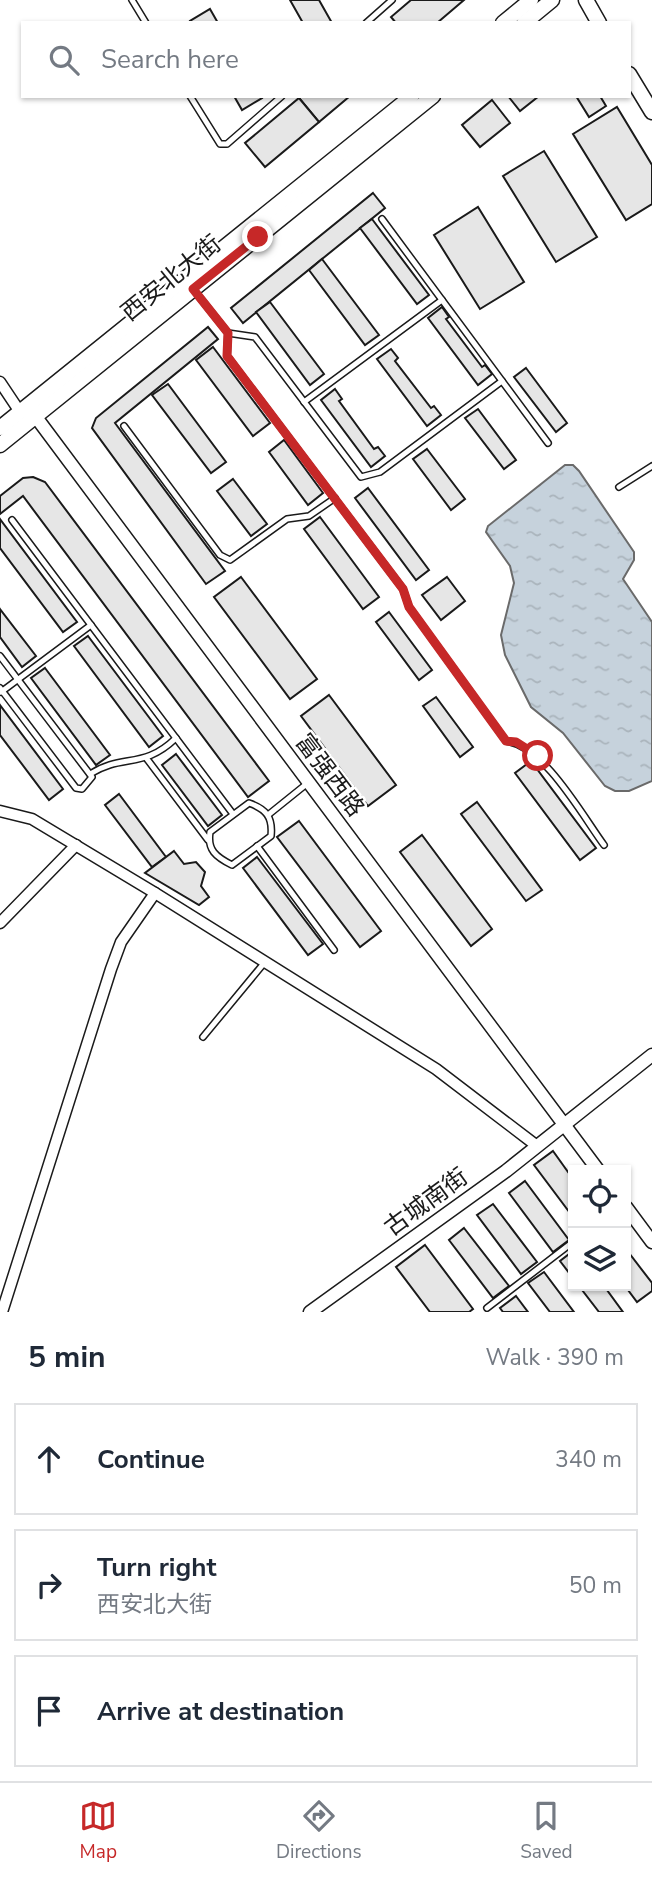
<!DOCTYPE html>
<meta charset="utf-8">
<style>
:root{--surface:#fff;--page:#f2f2f3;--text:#1f2937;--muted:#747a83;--line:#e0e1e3;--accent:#c62828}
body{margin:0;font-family:"Nunito Sans","Noto Sans SC",sans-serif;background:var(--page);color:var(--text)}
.controls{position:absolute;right:21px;bottom:21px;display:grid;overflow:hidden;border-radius:0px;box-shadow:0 2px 5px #0004}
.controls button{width:63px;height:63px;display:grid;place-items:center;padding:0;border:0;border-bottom:2px solid var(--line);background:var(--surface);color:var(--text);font:35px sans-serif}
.stop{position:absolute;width:21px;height:21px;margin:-16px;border:5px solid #c62828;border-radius:50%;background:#fff}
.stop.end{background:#c62828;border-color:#fff;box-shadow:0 2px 7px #0008}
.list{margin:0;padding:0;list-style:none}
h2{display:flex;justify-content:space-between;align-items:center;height:91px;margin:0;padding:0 28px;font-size:30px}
h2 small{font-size:23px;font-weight:400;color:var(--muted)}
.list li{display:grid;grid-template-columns:46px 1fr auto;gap:21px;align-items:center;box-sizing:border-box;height:112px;margin:0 14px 14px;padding:0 14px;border:2px solid var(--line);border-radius:0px}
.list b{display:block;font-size:26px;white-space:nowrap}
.list p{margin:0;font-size:23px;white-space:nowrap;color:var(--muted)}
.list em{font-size:23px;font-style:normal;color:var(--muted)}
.icon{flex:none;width:38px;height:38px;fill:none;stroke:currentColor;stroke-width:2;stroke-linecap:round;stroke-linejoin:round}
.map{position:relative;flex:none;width:652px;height:1312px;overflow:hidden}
.search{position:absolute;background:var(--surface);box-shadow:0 2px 5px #0004;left:21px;right:21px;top:21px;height:77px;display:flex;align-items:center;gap:18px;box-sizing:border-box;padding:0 24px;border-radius:0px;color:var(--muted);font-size:26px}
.sheet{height:469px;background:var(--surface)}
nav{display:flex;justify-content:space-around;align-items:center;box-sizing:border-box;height:98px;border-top:2px solid var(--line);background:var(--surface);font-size:19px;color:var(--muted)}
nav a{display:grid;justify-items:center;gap:4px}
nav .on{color:var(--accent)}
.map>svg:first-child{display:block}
.water{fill:url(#water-ripples);stroke:#6a6a6a;stroke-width:2}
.building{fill:#e6e6e6;stroke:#1a1a1a;stroke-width:2}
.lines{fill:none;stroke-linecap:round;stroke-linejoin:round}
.service-casing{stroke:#1a1a1a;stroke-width:8}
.minor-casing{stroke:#1a1a1a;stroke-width:13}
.tertiary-casing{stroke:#1a1a1a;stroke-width:15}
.secondary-casing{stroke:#1a1a1a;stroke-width:17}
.service{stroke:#fff;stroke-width:5}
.minor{stroke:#fff;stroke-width:10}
.tertiary{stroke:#fff;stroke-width:12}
.secondary{stroke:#fff;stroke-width:14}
.route{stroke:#c62828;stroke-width:9}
.labels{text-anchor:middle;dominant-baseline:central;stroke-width:5;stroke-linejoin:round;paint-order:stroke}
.street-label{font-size:24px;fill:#1a1a1a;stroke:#fff}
</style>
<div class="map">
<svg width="652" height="1312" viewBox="0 0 652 1312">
<defs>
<pattern id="water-ripples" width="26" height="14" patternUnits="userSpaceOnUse" patternTransform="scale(1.75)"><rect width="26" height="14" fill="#c6d2dc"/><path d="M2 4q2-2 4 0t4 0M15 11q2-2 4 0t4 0" fill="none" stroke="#aab4bc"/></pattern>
</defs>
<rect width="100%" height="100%" fill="#fff"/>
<polygon class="water" points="565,465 573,465 579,471 634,552 634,560 623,579 652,622 652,781 629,791 615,791 605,786 563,733 531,707 505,655 501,635 514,583 510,566 486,532 488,526"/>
<g class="building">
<polygon points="290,0 319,0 332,23 303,23"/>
<polygon points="411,0 464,0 437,23 396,23 391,17"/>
<polygon points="210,9 218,23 191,23 190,21"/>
<polygon points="234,96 261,96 262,98 242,110"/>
<polygon points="302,96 350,96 319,122 299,98"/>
<polygon points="508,96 539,96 520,111"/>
<polygon points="576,96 600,96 606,106 589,117"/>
<polygon points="299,98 319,122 265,167 245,143"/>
<polygon points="492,100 510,123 480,147 462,125"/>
<polygon points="617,107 652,165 652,204 626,220 573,134"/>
<polygon points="544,151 597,237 556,262 503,176"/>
<polygon points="373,193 385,208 243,323 231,308"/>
<polygon points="478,207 524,282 480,309 434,235"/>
<polygon points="372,219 429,295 417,304 360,228"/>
<polygon points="322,259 379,335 365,345 309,270"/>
<polygon points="270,302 324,374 310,385 256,312"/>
<polygon points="442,307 449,317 446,319 482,367 485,365 492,374 478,385 428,318"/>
<polygon points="208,327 218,339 115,423 225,571 206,584 92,428 96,418"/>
<polygon points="213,347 270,423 253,436 196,360"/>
<polygon points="391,349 398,358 395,361 431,408 434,406 441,415 427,426 377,359"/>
<polygon points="526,368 567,423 556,432 514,377"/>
<polygon points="168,384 226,462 211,473 152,395"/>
<polygon points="335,389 342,399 339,401 374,449 378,447 385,456 371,467 321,400"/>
<polygon points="478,409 516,460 504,469 465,418"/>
<polygon points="284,440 323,493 308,505 269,452"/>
<polygon points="427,449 465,499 451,510 413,459"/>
<polygon points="33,477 45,482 269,781 248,797 23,496 0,514 0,496 23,478"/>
<polygon points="233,479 267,524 251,536 217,491"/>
<polygon points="368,488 429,570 416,580 355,498"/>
<polygon points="320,517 379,597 363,609 304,529"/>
<polygon points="0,519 77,622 63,632 0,548"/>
<polygon points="241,577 317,679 290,699 214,597"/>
<polygon points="447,577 465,601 441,620 422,595"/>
<polygon points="0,609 36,656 22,667 0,637"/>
<polygon points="389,612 432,670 419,680 376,622"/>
<polygon points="88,636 163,736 149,747 74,646"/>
<polygon points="45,668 110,755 96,765 31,678"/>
<polygon points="329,695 396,785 368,806 301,716"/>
<polygon points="436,697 473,747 460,757 423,706"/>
<polygon points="0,705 63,789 49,800 0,735"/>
<polygon points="176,754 222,815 208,826 162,765"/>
<polygon points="531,761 596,848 580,860 515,773"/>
<polygon points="119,794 166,857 152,867 105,805"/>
<polygon points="477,802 542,890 526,901 461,814"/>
<polygon points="299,821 381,931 360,947 277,837"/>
<polygon points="422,835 492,929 471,946 400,852"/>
<polygon points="174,851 184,864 196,862 205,872 201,886 209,897 199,905 145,873"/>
<polygon points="257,857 323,944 308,955 243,868"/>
<polygon points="553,1151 573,1179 573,1217 534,1165"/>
<polygon points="525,1181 569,1240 553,1252 509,1193"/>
<polygon points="493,1204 537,1262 521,1274 477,1215"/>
<polygon points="464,1228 509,1286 493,1298 449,1240"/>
<polygon points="425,1245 473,1309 469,1312 430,1312 396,1267"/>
<polygon points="626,1249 652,1283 652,1291 637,1302 625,1286"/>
<polygon points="573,1251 573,1278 560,1261"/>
<polygon points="544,1272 574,1312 550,1312 528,1283"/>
<polygon points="579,1286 604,1286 623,1312 599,1312"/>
<polygon points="516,1296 528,1312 503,1312 500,1308"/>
</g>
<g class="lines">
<g class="service-casing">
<g id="service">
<polyline points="132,0 146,23"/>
<polyline points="366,23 392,0"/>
<polyline points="190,96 220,144 227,144 282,96"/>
<polyline points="382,219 548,443"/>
<polyline points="193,289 228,333"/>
<path d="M502 381 380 472 361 477 255 337 228 333 227 356 403 589 409 607 506 741C544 746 582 815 604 845"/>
<polyline points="304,402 442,300"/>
<polyline points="124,426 220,555 230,560 287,519 309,516 335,498"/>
<polyline points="619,487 652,466"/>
<polyline points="12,520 233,814"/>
<polyline points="0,656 92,777 82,789 76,788 0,688"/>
<polyline points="1,692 91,625"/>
<polyline points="147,759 208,840"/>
<path d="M90 774C123 753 143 770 176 738"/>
<path d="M249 803C266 809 273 817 271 836L232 865C216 857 207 850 210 832Z"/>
<polyline points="268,815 309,782"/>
<polyline points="257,846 334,950"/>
<polyline points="203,1037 265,962"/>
<polyline points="487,1308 573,1242"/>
</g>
</g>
<g class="minor-casing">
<g id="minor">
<polyline points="0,382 20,412"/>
<polyline points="0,811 32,819 155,893 436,1069 537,1146"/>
<polyline points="0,923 76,845"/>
<polyline points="2,1312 111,969 121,942 155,893"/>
</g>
</g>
<g class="tertiary-casing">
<g id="tertiary">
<polyline points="30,409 598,1170"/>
<polyline points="626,1207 652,1242"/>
<polyline points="310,1312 506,1171 652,1055"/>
</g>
</g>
<g class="secondary-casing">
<g id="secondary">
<polyline points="586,0 599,23"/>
<polyline points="503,23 531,0"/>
<polyline points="524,23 552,0"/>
<polyline points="629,74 652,112"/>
<polyline points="0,428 412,96"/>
<polyline points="0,445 433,96"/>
</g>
</g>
<use href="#service" class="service"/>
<use href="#minor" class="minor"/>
<use href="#tertiary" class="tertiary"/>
<use href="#secondary" class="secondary"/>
</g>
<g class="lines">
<polyline class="route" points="258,237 193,289 228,333 227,356 403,589 409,607 506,741 516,742 538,756"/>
</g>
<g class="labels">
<g class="street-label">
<text transform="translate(171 278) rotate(-39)">西安北大街</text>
<text transform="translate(330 775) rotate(53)">富强西路</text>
<text transform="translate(426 1202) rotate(-36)">古城南街</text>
</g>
</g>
</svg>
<div class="controls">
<button><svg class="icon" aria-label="locate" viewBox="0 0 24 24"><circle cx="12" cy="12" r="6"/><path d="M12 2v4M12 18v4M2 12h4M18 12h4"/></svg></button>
<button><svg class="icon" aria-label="layers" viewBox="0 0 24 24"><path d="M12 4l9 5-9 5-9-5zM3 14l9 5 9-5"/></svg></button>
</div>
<div class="stop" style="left:538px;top:756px"></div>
<div class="stop end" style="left:258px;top:237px"></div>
<div class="search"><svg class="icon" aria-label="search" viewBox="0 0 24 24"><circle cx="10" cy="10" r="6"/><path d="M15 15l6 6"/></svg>Search here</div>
</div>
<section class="sheet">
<h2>5 min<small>Walk · 390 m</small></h2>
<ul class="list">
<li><svg class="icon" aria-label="ahead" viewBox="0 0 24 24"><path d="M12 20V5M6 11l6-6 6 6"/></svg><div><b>Continue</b></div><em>340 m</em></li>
<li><svg class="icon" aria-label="right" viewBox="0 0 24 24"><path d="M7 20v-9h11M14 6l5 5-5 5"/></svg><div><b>Turn right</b><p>西安北大街</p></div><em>50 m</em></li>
<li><svg class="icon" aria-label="arrive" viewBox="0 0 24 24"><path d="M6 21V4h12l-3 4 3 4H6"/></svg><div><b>Arrive at destination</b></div></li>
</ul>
</section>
<nav>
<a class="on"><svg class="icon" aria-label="map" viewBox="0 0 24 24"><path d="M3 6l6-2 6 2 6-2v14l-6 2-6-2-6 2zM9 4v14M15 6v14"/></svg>Map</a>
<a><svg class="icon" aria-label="directions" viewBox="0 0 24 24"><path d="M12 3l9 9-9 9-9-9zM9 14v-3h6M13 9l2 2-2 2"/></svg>Directions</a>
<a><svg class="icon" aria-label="saved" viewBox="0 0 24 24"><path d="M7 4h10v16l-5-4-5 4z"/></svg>Saved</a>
</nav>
